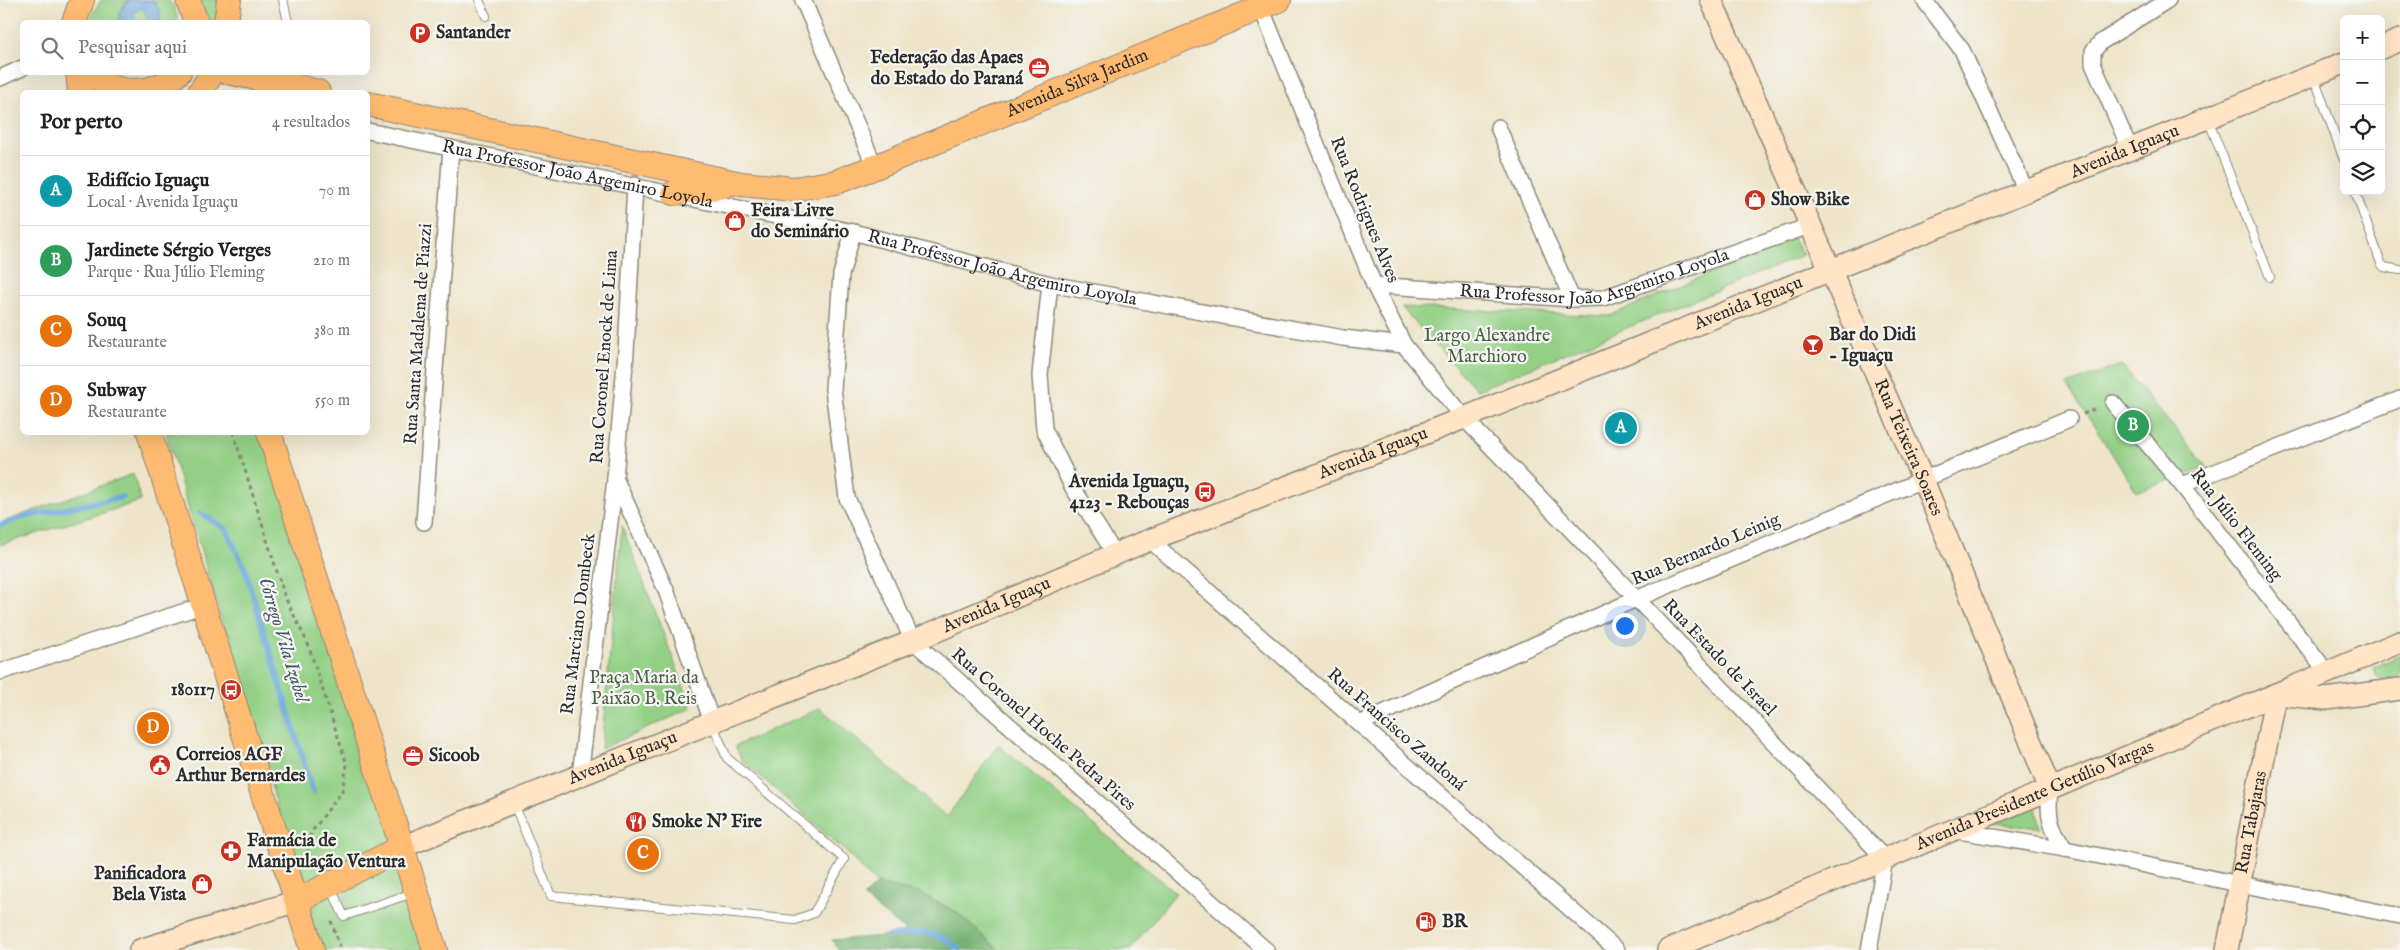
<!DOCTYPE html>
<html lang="pt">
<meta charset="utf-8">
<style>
:root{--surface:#fff;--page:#f6f6f6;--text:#222;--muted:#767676;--line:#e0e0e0;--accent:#db2777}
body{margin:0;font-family:"IM FELL English",serif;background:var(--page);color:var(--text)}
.controls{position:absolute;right:15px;top:15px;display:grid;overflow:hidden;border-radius:8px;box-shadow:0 5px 20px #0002}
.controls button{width:45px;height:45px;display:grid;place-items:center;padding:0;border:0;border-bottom:1px solid var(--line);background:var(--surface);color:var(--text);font:25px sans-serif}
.you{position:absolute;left:1624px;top:625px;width:18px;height:18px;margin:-12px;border:4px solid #fff;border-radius:50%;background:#1a73e8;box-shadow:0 0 0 8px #1a73e833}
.badge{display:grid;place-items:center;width:32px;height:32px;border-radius:50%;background:var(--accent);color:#fff;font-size:16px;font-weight:700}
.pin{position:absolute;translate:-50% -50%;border:2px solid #fff;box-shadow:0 1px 5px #0006}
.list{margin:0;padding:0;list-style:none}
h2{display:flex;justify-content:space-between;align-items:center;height:65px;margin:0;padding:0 20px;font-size:21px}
h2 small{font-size:16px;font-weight:400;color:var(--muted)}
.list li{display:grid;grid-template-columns:32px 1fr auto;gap:15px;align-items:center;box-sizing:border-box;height:70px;padding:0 20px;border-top:1px solid var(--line)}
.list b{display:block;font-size:19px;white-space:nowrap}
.list p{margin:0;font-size:16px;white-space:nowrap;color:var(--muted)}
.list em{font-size:16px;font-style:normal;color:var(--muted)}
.icon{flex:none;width:28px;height:28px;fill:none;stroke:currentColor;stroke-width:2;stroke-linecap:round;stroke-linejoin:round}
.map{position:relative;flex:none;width:2400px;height:950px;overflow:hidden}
.search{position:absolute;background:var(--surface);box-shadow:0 5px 20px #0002;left:20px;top:20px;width:350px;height:55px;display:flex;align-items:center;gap:12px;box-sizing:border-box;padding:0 18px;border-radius:8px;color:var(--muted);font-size:19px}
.panel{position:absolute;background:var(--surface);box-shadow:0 5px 20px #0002;left:20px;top:90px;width:350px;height:345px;border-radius:8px}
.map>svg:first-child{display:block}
.green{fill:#93d085;stroke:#5f7e58}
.forest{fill:#76b272;stroke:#506e4e}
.water{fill:#6ca8dd;stroke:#4c6a84}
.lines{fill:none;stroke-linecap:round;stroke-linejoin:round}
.stream{stroke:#6ca8dd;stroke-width:5.5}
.lane-casing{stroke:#8c887a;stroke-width:10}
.street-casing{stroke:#8c887a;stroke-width:18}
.secondary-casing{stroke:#8c887a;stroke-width:24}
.primary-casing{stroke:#8c887a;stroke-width:26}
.path{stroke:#8c887a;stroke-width:3;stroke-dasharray:4 4;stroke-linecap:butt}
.lane{stroke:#fff;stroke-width:8}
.street{stroke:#fff;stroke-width:15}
.secondary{stroke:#ffe4c6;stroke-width:21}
.primary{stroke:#ffbb71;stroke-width:24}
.labels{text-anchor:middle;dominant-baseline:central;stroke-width:4.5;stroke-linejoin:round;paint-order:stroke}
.poi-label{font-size:18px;font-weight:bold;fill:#2b2b2b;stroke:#f6f6f2;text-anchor:start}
.street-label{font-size:18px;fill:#2b2b2b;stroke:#f6f6f2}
.park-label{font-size:18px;fill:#4a5d46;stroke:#f6f6f2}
.water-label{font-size:19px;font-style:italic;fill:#425769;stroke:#f6f6f2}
</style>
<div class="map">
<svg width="2400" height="950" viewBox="0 0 2400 950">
<rect width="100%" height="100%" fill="#f6f6f2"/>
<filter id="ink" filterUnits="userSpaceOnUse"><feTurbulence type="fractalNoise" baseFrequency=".02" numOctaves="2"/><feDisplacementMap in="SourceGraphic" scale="10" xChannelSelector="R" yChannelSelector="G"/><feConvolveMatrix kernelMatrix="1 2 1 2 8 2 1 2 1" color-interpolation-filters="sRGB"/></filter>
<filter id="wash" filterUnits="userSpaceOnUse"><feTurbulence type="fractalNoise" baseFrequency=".0096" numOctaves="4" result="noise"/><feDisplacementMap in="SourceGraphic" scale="20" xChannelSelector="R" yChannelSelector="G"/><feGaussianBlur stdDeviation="1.12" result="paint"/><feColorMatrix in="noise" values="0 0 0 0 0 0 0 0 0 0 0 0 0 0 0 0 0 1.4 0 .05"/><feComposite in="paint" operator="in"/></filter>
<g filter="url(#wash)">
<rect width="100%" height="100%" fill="#eee4c9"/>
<g class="green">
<polygon points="101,0 168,0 174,7 179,22 90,22 92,15"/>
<polygon points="198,0 222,0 218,22 205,22"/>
<polygon points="1793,238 1803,255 1477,390 1401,307 1609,316"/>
<polygon points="2121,365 2207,467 2137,492 2067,385"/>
<polygon points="166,433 263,433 433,950 320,950"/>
<polygon points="133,474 141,501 0,545 0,523"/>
<polygon points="622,526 692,708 601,749"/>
<polygon points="2400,655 2400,677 2383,680 2375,676 2373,668"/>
<polygon points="820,708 947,817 998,745 1176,893 1130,950 999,950 956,912 919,893 876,884 847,853 742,760 735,746"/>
<polygon points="2034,799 2041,828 1991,823"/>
</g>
<polygon class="forest" points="876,884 919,893 956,912 999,950 838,950 832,940 909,934 863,897"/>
<polygon class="water" points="128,0 153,0 160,11 160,22 142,22 148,20 143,8 133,12 137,22 119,22 119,13"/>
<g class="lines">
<g class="stream">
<polyline points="200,513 226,529 245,569 313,792"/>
<polyline points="0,525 24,517 123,497"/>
<path d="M889 936C922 933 933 927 960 950"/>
</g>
</g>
</g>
<g filter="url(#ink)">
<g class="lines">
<g class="lane-casing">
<g id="lane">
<polyline points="283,0 288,22"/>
<polyline points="479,0 486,16"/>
<polyline points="2314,77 2344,160"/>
<polyline points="2208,119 2270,277"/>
<polyline points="2355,191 2381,263 2384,267 2400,270"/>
<polyline points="514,804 551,896 795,920 814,913 844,859 727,758 712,723"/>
<polyline points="330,886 344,916 413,893"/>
</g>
</g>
<g class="street-casing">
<g id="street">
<polyline points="803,0 875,167"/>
<polyline points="1258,0 1374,285 1404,345 1464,418 1885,859 1869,950"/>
<polyline points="1924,0 1962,50 2026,191"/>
<polyline points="0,78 22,68"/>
<polyline points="1498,127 1572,299"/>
<path id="s1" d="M368 131 853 232 1050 284 1343 338 1404 345"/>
<polyline points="2130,149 2093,64 2093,51 2101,42 2168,0"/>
<polyline points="635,185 626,352 615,478 666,590 712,722"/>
<polyline points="853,232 841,275 833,389 847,498 913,641 1266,950"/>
<polyline points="1050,284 1040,375 1044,429 1073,488 1115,554"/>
<path id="s2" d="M1374 285 1572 299 1603 298 1809 226"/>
<polyline points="2113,403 2182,485 2327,672"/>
<polyline points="2182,485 2400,399"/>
<polyline points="424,522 451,148"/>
<polyline points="1150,540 1617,950"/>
<polyline points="0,672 204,605"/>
<polyline points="1361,723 1636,599 2069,419"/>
<polyline points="580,776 615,479"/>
<path d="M2050 789C2047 817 2050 826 2065 849"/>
<polyline points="1953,830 2065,849 2400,916"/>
</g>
</g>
<g class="secondary-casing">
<g id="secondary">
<path id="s3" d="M1711 0 1923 480 2050 789"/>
<polyline points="2381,48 2400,40"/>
<path id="s4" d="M402 847 913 641 1132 547 1464 418 2344 63"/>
<polyline points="140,950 297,901"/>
<path id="s5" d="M1668 950 2400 642"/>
<path id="s6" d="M2227 950 2276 694 2326 699 2400 689"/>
</g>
</g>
<g class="primary-casing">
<g id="primary">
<polyline points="188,0 196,22"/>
<polyline points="74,22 82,0"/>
<polyline points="226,22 229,0"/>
<polyline points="78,72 80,92"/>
<path d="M91 72C114 98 156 96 179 72"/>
<polyline points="227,72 286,84 318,92"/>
<polyline points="200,92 213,72"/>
<path id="s7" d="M368 104 741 184 794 189 836 182 875 167 1279 0"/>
<polyline points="674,193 724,186"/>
<polyline points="149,432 312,950"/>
<polyline points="269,432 435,950"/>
<polyline points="297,901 402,847"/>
</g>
</g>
<g class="path">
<polyline points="2083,414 2098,408"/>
<polyline points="233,432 285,597 308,644 347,765 342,791 311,833 307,848 314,870"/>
<polyline points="331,921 341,950"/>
</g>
<use href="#lane" class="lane"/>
<use href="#street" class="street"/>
<use href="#secondary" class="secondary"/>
<use href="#primary" class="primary"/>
</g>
</g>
<defs>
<g id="parking-disc" transform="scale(1.125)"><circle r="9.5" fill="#c8321e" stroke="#f6f6f2"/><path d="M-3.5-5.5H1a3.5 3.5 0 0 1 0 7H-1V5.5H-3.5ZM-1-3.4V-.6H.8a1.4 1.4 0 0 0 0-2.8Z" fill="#fff"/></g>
<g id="office-disc" transform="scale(1.125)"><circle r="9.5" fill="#c8321e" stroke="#f6f6f2"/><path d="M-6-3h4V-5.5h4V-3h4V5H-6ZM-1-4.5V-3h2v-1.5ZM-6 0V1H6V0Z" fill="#fff"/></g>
<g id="shop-disc" transform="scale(1.125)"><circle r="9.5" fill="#c8321e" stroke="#f6f6f2"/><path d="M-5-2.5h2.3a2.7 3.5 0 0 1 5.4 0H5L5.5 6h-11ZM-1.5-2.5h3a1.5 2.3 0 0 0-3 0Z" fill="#fff"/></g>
<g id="bar-disc" transform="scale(1.125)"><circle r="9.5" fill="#c8321e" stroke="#f6f6f2"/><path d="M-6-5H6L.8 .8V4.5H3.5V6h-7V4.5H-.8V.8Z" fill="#fff"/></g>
<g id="bus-disc" transform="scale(1.125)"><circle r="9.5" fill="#c8321e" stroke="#f6f6f2"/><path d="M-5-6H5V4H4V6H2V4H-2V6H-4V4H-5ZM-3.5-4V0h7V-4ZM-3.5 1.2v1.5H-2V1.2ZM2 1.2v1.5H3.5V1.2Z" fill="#fff"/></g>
<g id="civic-disc" transform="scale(1.125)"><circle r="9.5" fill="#c8321e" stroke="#f6f6f2"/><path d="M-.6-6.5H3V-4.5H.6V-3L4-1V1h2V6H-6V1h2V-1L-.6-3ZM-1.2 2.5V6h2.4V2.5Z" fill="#fff"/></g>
<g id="restaurant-disc" transform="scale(1.125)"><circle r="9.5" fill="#c8321e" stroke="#f6f6f2"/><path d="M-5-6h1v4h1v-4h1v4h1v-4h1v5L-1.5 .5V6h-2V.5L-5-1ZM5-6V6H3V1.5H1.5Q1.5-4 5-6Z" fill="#fff"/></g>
<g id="pharmacy-disc" transform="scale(1.125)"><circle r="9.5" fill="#c8321e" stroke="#f6f6f2"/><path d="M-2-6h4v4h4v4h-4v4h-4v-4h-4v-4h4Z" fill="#fff"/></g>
<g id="fuel-disc" transform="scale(1.125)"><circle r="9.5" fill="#c8321e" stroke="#f6f6f2"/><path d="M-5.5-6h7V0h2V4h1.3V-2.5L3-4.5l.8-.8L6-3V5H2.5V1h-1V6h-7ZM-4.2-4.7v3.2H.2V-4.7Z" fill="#fff"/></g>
</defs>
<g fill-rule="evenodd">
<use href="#parking-disc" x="420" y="33"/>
<use href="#office-disc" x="1039" y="68"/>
<use href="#shop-disc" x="1755" y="200"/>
<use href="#shop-disc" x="735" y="221"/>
<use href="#bar-disc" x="1813" y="345"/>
<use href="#bus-disc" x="1205" y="492"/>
<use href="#bus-disc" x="231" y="690"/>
<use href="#office-disc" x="413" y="756"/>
<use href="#civic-disc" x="160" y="765"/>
<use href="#restaurant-disc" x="636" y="822"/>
<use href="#pharmacy-disc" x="231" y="851"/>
<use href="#shop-disc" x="202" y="884"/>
<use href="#fuel-disc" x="1426" y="922"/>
</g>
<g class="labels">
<g class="poi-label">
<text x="436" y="33">Santander</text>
<text x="1023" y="58" text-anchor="end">Federação das Apaes<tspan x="1023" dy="21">do Estado do Paraná</tspan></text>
<text x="1771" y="200">Show Bike</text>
<text x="751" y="211">Feira Livre<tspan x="751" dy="21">do Seminário</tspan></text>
<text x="1829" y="335">Bar do Didi<tspan x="1829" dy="21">- Iguaçu</tspan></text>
<text x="1189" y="482" text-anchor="end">Avenida Iguaçu,<tspan x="1189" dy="21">4123 - Rebouças</tspan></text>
<text x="215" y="690" text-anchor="end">180117</text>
<text x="176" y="755">Correios AGF<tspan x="176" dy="21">Arthur Bernardes</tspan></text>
<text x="429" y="756">Sicoob</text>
<text x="652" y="822">Smoke N’ Fire</text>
<text x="247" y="841">Farmácia de<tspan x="247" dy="21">Manipulação Ventura</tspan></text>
<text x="186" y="874" text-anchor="end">Panificadora<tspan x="186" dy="21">Bela Vista</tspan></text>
<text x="1442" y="922">BR</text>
</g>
<g class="street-label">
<text stroke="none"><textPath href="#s7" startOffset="738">Avenida Silva Jardim</textPath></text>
<text stroke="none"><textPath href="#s4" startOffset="1858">Avenida Iguaçu</textPath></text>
<text stroke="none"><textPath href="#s1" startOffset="214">Rua Professor João Argemiro Loyola</textPath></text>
<text transform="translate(1364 210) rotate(68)">Rua Rodrigues Alves</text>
<text stroke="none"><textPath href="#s1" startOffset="649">Rua Professor João Argemiro Loyola</textPath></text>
<text stroke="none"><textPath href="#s2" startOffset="224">Rua Professor João Argemiro Loyola</textPath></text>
<text stroke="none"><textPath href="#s4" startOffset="1452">Avenida Iguaçu</textPath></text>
<text transform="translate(419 334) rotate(-86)">Rua Santa Madalena de Piazzi</text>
<text transform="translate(605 357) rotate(-86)">Rua Coronel Enock de Lima</text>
<text stroke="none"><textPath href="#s3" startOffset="489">Rua Teixeira Soares</textPath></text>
<text stroke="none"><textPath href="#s4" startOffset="1048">Avenida Iguaçu</textPath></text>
<text transform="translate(2236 525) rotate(52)">Rua Júlio Fleming</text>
<text transform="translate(1706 550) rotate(-23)">Rua Bernardo Leinig</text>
<text stroke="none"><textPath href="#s4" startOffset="642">Avenida Iguaçu</textPath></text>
<text transform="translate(579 624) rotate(-83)">Rua Marciano Dombeck</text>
<text transform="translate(1719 658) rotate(46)">Rua Estado de Israel</text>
<text transform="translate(1043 730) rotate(41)">Rua Coronel Hoche Pedra Pires</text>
<text transform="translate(1396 730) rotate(41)">Rua Francisco Zandoná</text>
<text stroke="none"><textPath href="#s4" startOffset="238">Avenida Iguaçu</textPath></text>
<text stroke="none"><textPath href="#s5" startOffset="398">Avenida Presidente Getúlio Vargas</textPath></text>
<text stroke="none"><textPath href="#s6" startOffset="130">Rua Tabajaras</textPath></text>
</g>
<g class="park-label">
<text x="1487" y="336">Largo Alexandre<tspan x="1487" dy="21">Marchioro</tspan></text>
<text x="644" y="678">Praça Maria da<tspan x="644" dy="21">Paixão B. Reis</tspan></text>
</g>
<g class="water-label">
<text transform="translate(283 640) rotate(73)">Córrego Vila Izabel</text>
</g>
</g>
</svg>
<div class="controls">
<button>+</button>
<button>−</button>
<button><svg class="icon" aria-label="locate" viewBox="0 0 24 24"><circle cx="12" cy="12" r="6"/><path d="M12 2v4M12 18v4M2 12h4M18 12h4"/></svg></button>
<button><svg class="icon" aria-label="layers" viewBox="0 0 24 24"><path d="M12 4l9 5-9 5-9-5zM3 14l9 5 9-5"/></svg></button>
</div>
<div class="you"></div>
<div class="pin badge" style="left:1621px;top:428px;background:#0f9aa8">A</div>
<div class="pin badge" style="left:2133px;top:426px;background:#2e9e5b">B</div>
<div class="pin badge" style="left:643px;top:854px;background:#e8710a">C</div>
<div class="pin badge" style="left:153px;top:728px;background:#e8710a">D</div>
<div class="search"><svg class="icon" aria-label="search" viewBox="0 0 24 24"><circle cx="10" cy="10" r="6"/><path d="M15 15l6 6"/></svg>Pesquisar aqui</div>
<section class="panel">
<h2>Por perto<small>4 resultados</small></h2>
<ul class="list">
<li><span class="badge" style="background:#0f9aa8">A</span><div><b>Edifício Iguaçu</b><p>Local · Avenida Iguaçu</p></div><em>70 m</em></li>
<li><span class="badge" style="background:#2e9e5b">B</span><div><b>Jardinete Sérgio Verges</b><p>Parque · Rua Júlio Fleming</p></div><em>210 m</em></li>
<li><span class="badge" style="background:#e8710a">C</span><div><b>Souq</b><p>Restaurante</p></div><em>380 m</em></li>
<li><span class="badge" style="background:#e8710a">D</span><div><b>Subway</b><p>Restaurante</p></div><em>550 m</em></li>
</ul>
</section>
</div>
